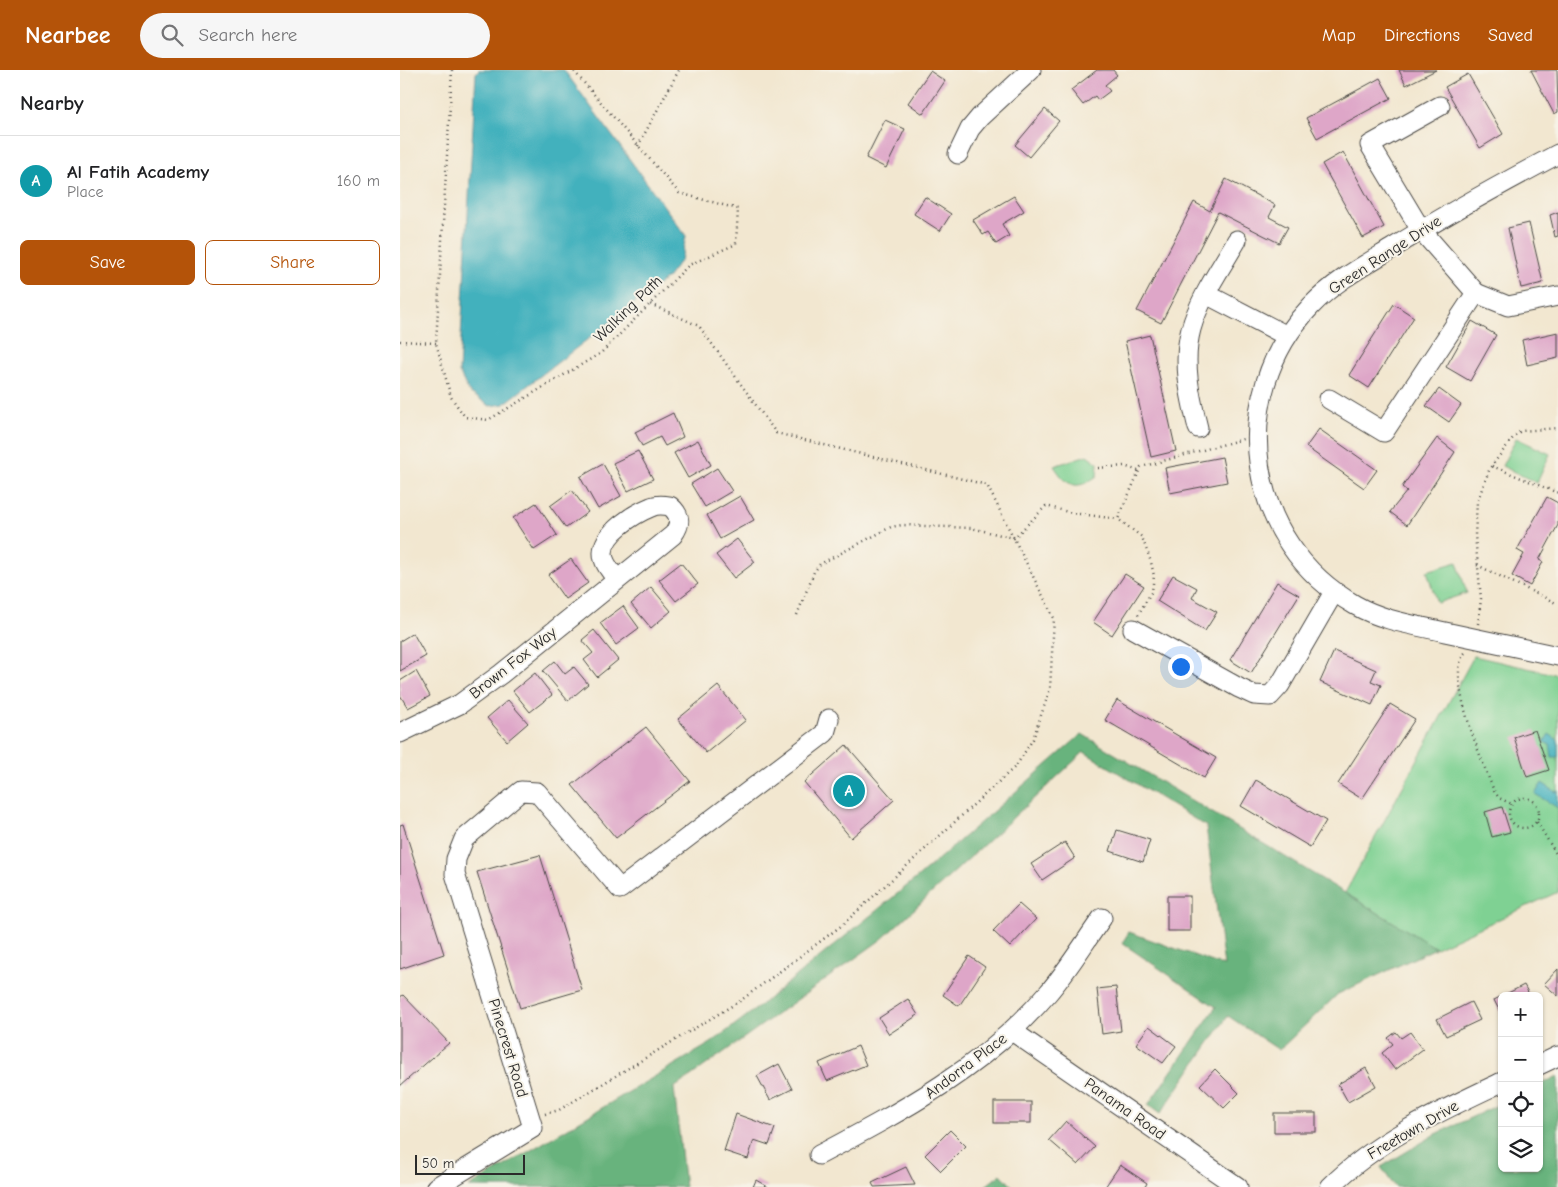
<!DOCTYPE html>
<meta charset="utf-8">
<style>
:root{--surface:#fff;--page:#f6f6f6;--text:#202124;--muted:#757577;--line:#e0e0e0;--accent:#b45309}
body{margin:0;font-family:"Comic Neue",sans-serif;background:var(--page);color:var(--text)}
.controls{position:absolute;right:15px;bottom:15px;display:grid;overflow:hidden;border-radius:8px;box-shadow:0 1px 4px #0004}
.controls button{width:45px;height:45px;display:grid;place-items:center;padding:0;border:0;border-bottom:1px solid var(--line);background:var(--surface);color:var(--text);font:25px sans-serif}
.scale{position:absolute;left:15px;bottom:12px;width:110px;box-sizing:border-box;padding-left:5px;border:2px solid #2b2b2b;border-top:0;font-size:14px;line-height:18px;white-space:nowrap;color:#2b2b2b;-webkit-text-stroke:4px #f7f3e8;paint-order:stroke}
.you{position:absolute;left:780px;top:596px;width:18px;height:18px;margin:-12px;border:4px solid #fff;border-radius:50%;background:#1a73e8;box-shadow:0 0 0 8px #1a73e833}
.badge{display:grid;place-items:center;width:32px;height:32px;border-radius:50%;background:var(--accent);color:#fff;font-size:16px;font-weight:700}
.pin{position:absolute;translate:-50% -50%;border:2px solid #fff;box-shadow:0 1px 5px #0006}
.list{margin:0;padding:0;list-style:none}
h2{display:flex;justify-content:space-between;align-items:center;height:65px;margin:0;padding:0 20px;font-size:21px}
h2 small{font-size:16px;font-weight:400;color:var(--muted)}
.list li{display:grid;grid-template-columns:32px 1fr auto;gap:15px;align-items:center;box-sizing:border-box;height:90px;padding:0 20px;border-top:1px solid var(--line)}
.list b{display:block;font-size:19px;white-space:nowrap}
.list p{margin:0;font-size:16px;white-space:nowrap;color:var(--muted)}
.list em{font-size:16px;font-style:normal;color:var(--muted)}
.actions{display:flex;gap:10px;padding:15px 20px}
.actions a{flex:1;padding:11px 0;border:1px solid var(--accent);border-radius:8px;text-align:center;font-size:18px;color:var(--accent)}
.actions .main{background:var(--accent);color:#fff}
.icon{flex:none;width:28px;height:28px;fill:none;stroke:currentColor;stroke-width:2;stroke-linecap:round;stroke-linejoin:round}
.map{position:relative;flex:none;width:1158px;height:1117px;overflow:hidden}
header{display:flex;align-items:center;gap:30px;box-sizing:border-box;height:70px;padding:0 25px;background:var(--accent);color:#fff}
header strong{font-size:24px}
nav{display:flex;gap:28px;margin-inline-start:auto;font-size:18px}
.search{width:350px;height:45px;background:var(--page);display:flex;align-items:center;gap:12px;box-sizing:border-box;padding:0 18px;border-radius:28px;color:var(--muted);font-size:19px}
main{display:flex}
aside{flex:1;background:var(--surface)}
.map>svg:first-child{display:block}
.green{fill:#7fd193;stroke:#557e5f}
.forest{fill:#67b37d;stroke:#496f54}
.water{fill:#42b1bd;stroke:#366e74}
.building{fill:#dea6c8}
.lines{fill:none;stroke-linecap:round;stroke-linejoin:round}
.minor-casing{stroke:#494744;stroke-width:21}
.path{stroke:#494744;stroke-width:2.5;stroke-dasharray:1 4;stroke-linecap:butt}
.minor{stroke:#fff;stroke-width:19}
.labels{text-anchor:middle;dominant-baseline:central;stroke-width:4;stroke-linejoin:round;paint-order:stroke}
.street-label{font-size:16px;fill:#2b2b2b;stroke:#f7f3e8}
</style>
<header>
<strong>Nearbee</strong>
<div class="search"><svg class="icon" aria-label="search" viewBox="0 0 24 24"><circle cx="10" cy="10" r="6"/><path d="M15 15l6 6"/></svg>Search here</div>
<nav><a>Map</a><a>Directions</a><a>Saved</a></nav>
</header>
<main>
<aside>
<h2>Nearby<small></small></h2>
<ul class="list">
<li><span class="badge" style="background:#0f9aa8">A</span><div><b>Al Fatih Academy</b><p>Place</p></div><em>160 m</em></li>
</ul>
<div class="actions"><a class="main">Save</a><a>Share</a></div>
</aside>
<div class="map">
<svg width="1158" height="1117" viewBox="0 0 1158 1117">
<rect width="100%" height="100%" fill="#f7f3e8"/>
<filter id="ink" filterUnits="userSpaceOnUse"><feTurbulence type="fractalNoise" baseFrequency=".02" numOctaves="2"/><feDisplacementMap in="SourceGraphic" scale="10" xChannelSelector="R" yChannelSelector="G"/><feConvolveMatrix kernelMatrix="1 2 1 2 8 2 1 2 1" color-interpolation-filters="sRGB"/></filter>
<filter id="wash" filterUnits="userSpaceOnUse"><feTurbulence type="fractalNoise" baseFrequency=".0096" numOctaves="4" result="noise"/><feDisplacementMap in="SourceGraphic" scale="20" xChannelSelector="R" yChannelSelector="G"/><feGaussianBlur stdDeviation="1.12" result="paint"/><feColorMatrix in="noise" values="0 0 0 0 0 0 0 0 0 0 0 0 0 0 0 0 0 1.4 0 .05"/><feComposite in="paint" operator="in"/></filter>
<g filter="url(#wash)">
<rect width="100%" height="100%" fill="#f2e7d0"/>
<g class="green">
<polygon points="1116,368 1150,384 1137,413 1102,396"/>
<path d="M687 385 698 393 697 406C676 422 667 416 654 396Z"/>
<polygon points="1057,492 1067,523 1037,533 1027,501"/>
<polygon points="1074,586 1158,605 1158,822 1036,878 945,823"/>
</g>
<g class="forest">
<polygon points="682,664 1036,878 938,924 879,980 828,946 760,1044 748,1035 816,937 722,873 729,862 824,896 806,756 684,682 482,869 274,1018 285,1117 69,1117 311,973 357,938 519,806"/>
<polygon points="1158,1006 1158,1117 995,1117 981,1097 1036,1064 1102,1033 1102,1098 1139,1098 1139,1015"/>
<polygon points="601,1104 613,1117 584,1117"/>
</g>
<g class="water">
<polygon points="79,0 164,0 286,166 281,190 267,208 104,334 90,336 69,322 59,302 76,3"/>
<polygon points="1149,664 1158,670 1158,687 1152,687 1150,675 1144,672"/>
<polygon points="1142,713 1156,722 1158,720 1158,738 1135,724"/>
</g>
<g id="blocks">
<g class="building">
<polygon points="697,0 713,0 717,5 705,15 710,21 698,30 695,26 683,35 671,20"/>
<polygon points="999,0 1036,0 1006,15"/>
<polygon points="1131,0 1157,0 1158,42 1154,44"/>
<polygon points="530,1 545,11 523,44 508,33"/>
<polygon points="1068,4 1103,64 1080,78 1045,17"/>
<polygon points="980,8 991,28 917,68 906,48"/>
<polygon points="645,39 659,51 629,87 615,75"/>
<polygon points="485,50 505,59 486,98 466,88"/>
<polygon points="943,82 984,157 963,168 922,94"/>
<polygon points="826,109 875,135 869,147 888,157 879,173 818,142 761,253 737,241 794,132 810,141"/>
<polygon points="614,126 624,141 602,154 609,166 596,174 588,162 583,165 573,150"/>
<polygon points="525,127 551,144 540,161 514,144"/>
<polygon points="1158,142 1158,166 1155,167 1150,145"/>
<polygon points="1129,153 1143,213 1121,218 1108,158"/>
<polygon points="994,234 1014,247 969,318 949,305"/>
<polygon points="1072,251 1096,265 1070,311 1046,297"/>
<polygon points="1158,262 1158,288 1127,295 1122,270"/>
<polygon points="750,265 776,381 751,387 725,271"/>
<polygon points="1039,319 1061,335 1049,352 1026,336"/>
<polygon points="273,343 283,367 265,376 260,367 242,376 235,362"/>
<polygon points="919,359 977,400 964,418 906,377"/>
<polygon points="1037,368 1055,382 1007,455 990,442 1007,421 1002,417"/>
<polygon points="298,370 311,395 288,408 274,383"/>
<polygon points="238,381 253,409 228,421 213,393"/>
<polygon points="822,387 827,412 770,423 765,398"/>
<polygon points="203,394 221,426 198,439 180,407"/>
<polygon points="317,398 332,421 305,437 291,414"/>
<polygon points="172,420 188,442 166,458 150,436"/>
<polygon points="340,426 354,450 320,469 307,445"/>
<polygon points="1147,427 1158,433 1158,455 1139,490 1143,492 1130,516 1112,506 1124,484 1117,480"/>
<polygon points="136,433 157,465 134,480 113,448"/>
<polygon points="337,469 355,492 334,508 316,485"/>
<polygon points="171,489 188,513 165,529 148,505"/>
<polygon points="281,493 298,514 276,531 259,510"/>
<polygon points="725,504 744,516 712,565 693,552"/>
<polygon points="773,505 797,518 792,528 817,542 805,561 757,531"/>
<polygon points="877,512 899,525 851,603 830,590"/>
<polygon points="251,517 271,541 251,558 231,534"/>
<polygon points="223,536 239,558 216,575 200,553"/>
<polygon points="194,560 218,590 197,607 184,590 193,583 182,570"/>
<polygon points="13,563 26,586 0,601 0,571"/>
<polygon points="934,581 976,600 971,611 981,615 972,635 920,612"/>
<polygon points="155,591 165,604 174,597 188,614 168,631 143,601"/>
<polygon points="16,601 30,626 8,638 0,625 0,611"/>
<polygon points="135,603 152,625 130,642 113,621"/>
<polygon points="318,616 346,650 306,683 278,649"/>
<polygon points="108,630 128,653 107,671 87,648"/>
<polygon points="717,630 816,688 804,708 705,650"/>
<polygon points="990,634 1015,649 962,729 938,714"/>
<polygon points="246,657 290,711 216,768 172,715"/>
<polygon points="1135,660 1149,700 1127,707 1114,667"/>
<polygon points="446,675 494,730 451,768 404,712"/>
<polygon points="856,710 926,751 910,777 841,736"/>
<polygon points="1102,737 1110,762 1092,767 1085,742"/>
<polygon points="3,754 44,884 0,899 0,755"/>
<polygon points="717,760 750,770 743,792 710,781"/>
<polygon points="665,772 675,788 642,810 631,794"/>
<polygon points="140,785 182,920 120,938 77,802"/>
<rect x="767" y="826" width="23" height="35"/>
<polygon points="619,834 636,849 610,877 593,861"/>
<polygon points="569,886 585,897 559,936 543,925"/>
<polygon points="1158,899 1158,926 1144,914"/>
<polygon points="1124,915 1130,926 1102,926"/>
<polygon points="716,917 721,961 702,964 697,919"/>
<polygon points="3,925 49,973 0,1016 0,927"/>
<polygon points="1102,926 1102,946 1094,930"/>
<polygon points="508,929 518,945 489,964 479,948"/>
<polygon points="1071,932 1080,950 1046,966 1037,949"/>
<polygon points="749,956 776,976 763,993 736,974"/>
<polygon points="996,962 1001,968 1010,962 1023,979 995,1000 982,983 993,974 988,968"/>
<polygon points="458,976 466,995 427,1011 419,993"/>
<polygon points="379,994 392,1019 370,1030 357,1006"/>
<polygon points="966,998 976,1016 948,1032 938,1014"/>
<polygon points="815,999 839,1023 824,1038 800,1015"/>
<rect x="594" y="1032" width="37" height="21"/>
<rect x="874" y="1043" width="42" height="19"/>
<polygon points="336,1044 375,1058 369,1075 354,1070 348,1089 324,1081"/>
<polygon points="666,1051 695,1077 678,1095 649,1070"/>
<polygon points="550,1060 566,1076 541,1101 525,1085"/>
<polygon points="720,1095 747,1113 745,1117 705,1117"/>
<polygon points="506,1097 515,1115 474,1117 472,1113"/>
<polygon points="356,1110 368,1117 353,1117"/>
</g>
</g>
</g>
<g filter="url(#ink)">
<use href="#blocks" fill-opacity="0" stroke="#494744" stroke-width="1"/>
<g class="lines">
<g class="minor-casing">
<g id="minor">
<polyline points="1040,36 970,75 1021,160 1076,223"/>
<polyline points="558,84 570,59 580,47 631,0"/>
<path d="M1158 84C1101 114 1045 145 991 179 963 196 934 212 911 236 824 327 846 473 955 535 983 551 1015 555 1045 562 1083 570 1120 578 1158 586"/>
<polyline points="806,224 887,266"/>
<polyline points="929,329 984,362 1076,223 1108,236 1158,226"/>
<path d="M798 358C790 326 782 292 791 259 800 227 821 198 837 170"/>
<polyline points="733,559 839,618 854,625 870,626 880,615 934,522"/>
<path d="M0 663 60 634 101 604 273 465C281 454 281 445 270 436 264 435 257 434 251 437 234 444 203 463 203 483 203 494 212 502 217 510"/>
<polyline points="612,961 838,1117"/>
<polyline points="1139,995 1158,986"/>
<path d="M419 1085C504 1040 585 997 648 923 668 900 684 873 702 848"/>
<polyline points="36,1117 133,1058 55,804 56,789 64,769 121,721 137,722 220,819 425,663 429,649"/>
<path d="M930 1117C978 1069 1041 1041 1102 1012"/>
</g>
</g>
<g class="path">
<polyline points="52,0 36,273 51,327 65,347 88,350 201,283 289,195 336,174 338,139 279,123 173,0"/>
<polyline points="238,76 279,0"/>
<polyline points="0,271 36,273"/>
<polyline points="1092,396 1158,423"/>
<polyline points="698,398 724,396 739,401"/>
<polyline points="1077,495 1158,534"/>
<polyline points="397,545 414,502 420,494 491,457 502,455 571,458 614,468 646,436 672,443 718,449"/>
<polyline points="738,545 752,521 754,506 751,492 742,467 718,449 741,397 843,369"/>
<polyline points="1078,554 1081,529 1075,465 1077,432 1090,398 1116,364 1121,361 1158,358"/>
<path d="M1065 583C1044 604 1084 695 1094 721L1099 728 1112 734"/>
<circle cx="1124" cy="743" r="15"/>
<polyline points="1137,752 1158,787"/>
<polyline points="145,1044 159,1040 340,931 441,856 616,696 633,669 650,619 654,548 587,415 376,363 299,256 250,234"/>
</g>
<use href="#minor" class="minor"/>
</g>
</g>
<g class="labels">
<g class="street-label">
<text transform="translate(985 185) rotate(-33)">Green Range Drive</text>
<text transform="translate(228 239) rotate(-44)">Walking Path</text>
<text transform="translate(113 593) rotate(-38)">Brown Fox Way</text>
<text transform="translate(108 978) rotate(73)">Pinecrest Road</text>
<text transform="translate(566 996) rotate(-37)">Andorra Place</text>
<text transform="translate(725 1039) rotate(35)">Panama Road</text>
<text transform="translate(1013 1060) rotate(-30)">Freetown Drive</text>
</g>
</g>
</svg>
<div class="controls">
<button>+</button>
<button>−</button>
<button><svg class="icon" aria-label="locate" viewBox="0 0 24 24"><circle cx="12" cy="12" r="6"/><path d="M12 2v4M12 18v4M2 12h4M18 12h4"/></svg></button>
<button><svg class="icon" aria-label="layers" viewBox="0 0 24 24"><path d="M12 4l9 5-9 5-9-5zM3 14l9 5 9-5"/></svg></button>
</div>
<div class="scale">50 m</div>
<div class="you"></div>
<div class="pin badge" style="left:449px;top:721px;background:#0f9aa8">A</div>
</div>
</main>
